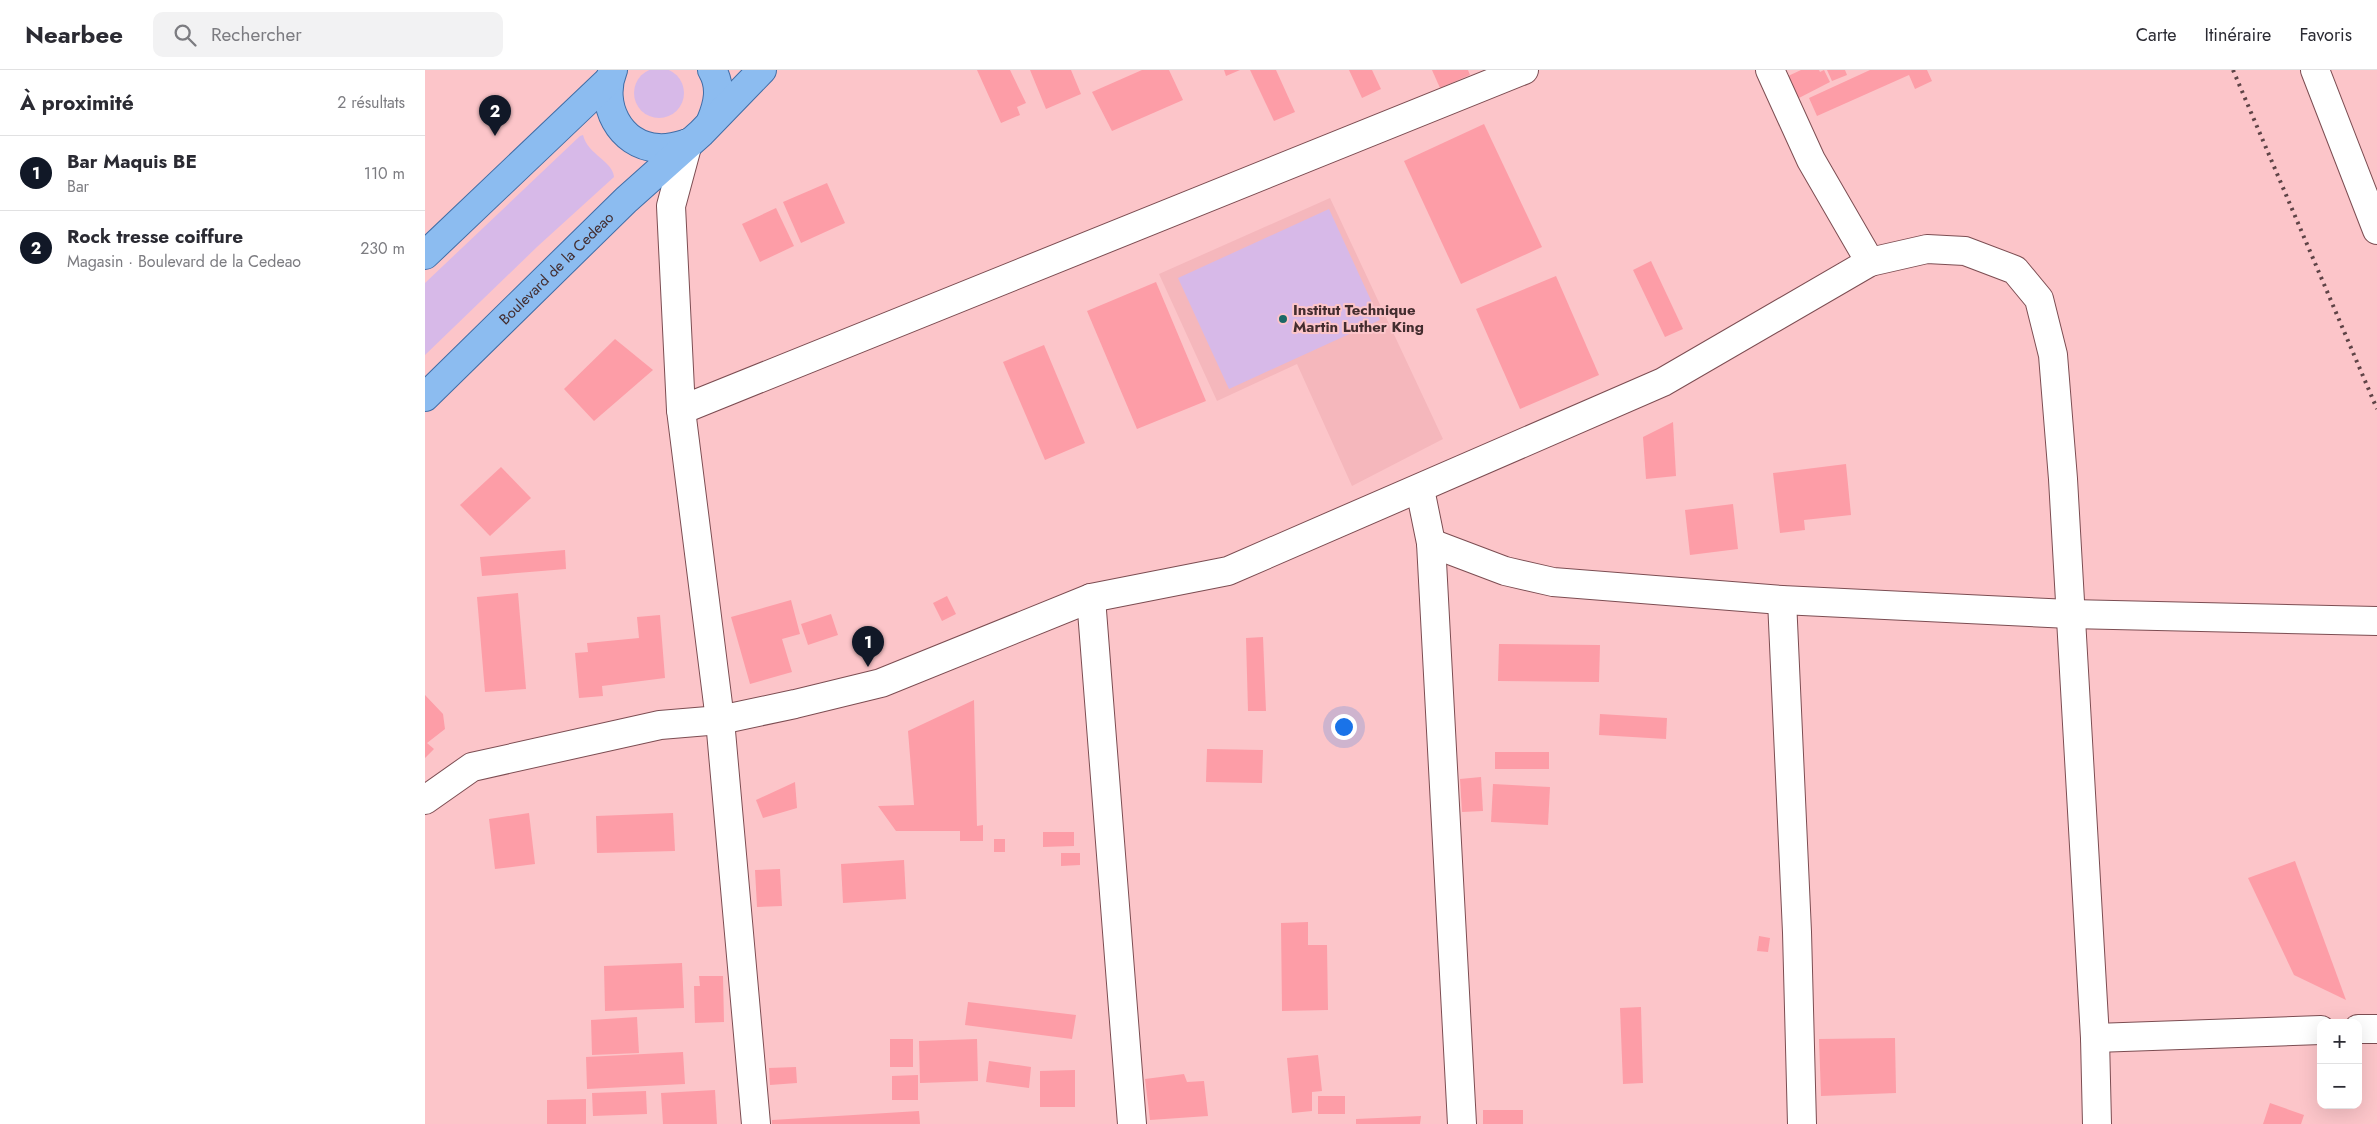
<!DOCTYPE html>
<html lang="fr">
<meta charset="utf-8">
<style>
:root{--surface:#fff;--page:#f2f2f3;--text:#2b2b33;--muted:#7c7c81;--line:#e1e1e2;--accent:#111827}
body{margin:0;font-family:Jost,sans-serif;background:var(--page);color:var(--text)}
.controls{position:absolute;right:15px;bottom:15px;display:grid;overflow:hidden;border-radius:10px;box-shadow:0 5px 20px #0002}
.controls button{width:45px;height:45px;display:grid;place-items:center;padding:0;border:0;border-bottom:1px solid var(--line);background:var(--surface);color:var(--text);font:25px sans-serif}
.you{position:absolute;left:918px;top:656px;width:18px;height:18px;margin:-12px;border:4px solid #fff;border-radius:50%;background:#1a73e8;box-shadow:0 0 0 8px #1a73e833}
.badge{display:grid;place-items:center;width:32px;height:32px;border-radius:50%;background:var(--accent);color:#fff;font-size:16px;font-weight:700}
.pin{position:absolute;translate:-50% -41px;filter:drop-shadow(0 1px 2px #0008)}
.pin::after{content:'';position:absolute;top:26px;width:18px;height:15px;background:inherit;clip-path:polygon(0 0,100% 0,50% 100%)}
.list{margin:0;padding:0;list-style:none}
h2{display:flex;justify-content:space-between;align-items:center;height:65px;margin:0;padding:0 20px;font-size:21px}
h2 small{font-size:16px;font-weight:400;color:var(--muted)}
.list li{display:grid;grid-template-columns:32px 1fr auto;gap:15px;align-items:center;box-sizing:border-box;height:75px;padding:0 20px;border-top:1px solid var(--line)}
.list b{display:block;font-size:19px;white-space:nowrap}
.list p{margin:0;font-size:16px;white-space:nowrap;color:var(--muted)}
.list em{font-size:16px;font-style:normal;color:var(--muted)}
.icon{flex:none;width:28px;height:28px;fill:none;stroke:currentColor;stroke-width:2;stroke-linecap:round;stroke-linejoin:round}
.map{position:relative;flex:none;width:1952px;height:1054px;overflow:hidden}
header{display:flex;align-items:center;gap:30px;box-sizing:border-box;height:70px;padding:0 25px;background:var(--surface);border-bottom:1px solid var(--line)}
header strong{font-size:24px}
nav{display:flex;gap:28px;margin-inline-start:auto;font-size:18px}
.search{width:350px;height:45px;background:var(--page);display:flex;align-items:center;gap:12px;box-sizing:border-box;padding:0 18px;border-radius:10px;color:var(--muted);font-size:19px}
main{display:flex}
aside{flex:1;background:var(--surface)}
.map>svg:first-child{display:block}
.built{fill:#f5b7bc}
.green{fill:#d7b9e8}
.building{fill:#fd9da7}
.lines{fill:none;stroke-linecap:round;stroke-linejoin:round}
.minor-casing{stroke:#7c4d52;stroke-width:30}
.primary-casing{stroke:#406da6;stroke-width:30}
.minor{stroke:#fff;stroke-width:28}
.primary{stroke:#8cbcf0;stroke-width:28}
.rail{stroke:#5e4346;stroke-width:4;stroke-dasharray:2.5 5;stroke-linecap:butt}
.poi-dot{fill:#1b6866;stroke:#fcc5c9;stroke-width:2}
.labels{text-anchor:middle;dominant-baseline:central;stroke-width:4;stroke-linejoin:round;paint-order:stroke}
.street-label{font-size:15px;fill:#432d2f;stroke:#fcc5c9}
.poi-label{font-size:15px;font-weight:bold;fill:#432d2f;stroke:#fcc5c9;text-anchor:start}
</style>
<header>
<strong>Nearbee</strong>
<div class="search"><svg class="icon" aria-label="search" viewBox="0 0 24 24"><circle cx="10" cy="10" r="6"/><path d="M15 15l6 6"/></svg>Rechercher</div>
<nav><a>Carte</a><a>Itinéraire</a><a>Favoris</a></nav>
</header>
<main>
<aside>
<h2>À proximité<small>2 résultats</small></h2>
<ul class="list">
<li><span class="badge">1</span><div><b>Bar Maquis BE</b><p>Bar</p></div><em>110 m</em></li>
<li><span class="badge">2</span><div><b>Rock tresse coiffure</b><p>Magasin · Boulevard de la Cedeao</p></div><em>230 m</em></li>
</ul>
</aside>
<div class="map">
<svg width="1952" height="1054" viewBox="0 0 1952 1054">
<rect width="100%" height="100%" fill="#fcc5c9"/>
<polygon class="built" points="905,128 1018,369 927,416 872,294 792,331 734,204"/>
<g class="green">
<circle cx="234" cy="23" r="25"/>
<path d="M158 65C163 85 188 91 189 107L113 176 0 285V213L155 66Z"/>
<polygon points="904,139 955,250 804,319 753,208"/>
</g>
<g class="building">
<polygon points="552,0 585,0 601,33 592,37 595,45 576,53"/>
<polygon points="605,0 646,0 656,24 621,39"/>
<polygon points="717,0 744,0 758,30 687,61 667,22"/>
<polygon points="799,0 815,0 801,6"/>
<polygon points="825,0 851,0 870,42 849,51"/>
<polygon points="924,0 947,0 956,19 937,28"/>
<polygon points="1007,0 1043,0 1045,5 1015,18"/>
<polygon points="1376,0 1394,0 1395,2 1399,0 1405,12 1372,29 1361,7"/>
<polygon points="1402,0 1420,0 1422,5 1407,11"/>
<polygon points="1445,0 1502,0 1507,11 1490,19 1484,5 1392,46 1384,28"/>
<polygon points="1059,54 1117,177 1036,214 979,91"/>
<polygon points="402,113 420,153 376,173 358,132"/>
<polygon points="351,138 369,176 335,192 317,154"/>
<polygon points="1226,191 1258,259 1240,267 1208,200"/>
<polygon points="1131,206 1174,305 1095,339 1051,239"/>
<polygon points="731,212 781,331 712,359 662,241"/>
<polygon points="190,269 228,300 169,351 139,319"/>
<polygon points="619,275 660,373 620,390 578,292"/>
<polygon points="1248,352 1251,406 1221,409 1218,367"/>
<polygon points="1421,394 1426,445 1379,450 1380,460 1355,463 1348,403"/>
<polygon points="76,397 106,428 65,466 35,435"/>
<polygon points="1308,434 1313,479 1265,485 1260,440"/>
<polygon points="140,480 141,499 57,506 55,487"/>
<polygon points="93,523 101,619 60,622 52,527"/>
<polygon points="522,526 531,544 517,551 508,533"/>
<polygon points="366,530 375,564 357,569 367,602 325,614 306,547"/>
<polygon points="406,544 413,565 383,575 376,554"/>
<polygon points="235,545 240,608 177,616 178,626 154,628 150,583 163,582 162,573 214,568 212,547"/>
<polygon points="838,567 841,641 823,641 821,568"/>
<polygon points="1074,574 1175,575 1174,612 1073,611"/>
<polygon points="0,625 18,644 20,659 2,673 9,679 0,688"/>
<polygon points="549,630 552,756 558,755 558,771 535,771 535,761 471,761 453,736 489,735 483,661"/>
<polygon points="1175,644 1242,648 1241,669 1174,665"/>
<polygon points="782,679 838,680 837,713 781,712"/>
<rect x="1070" y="682" width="54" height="17"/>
<polygon points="1056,707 1058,741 1037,742 1035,709"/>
<polygon points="370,712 372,738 338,748 331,730"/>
<polygon points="1068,714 1125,717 1123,755 1066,752"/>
<polygon points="104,743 110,794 70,799 64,749"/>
<polygon points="248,743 250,781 172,783 171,746"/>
<polygon points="618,762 649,762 649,776 618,777"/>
<rect x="569" y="769" width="11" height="13"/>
<polygon points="636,783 655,783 655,795 636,796"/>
<polygon points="479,790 481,829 418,833 416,794"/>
<polygon points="1870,791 1921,930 1869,905 1823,808"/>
<polygon points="355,799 357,836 332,837 330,800"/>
<polygon points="883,852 883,875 902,875 903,940 857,941 856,853"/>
<polygon points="1334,866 1345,868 1343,882 1332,881"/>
<polygon points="257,893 259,938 180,941 179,896"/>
<polygon points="274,906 298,906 299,952 270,953 269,916 275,916"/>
<polygon points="543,932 651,945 647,969 540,955"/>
<polygon points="1216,937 1218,1013 1198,1014 1195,938"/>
<polygon points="212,947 214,983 167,985 166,950"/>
<polygon points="1470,968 1471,1023 1396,1026 1394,969"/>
<rect x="465" y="969" width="23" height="28"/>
<polygon points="552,969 553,1011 495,1013 494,971"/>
<polygon points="258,982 260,1014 162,1019 161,987"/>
<polygon points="893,985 897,1021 887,1022 887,1041 867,1043 862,988"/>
<polygon points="564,991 606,997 604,1018 561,1012"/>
<polygon points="371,997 372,1013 345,1015 344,998"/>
<polygon points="650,1000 650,1037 615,1037 615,1001"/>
<polygon points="759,1004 762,1012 779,1011 783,1046 725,1050 720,1009"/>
<polygon points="493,1005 493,1030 467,1030 467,1006"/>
<polygon points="290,1020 292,1054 238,1054 236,1023"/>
<polygon points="221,1021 222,1044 168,1046 167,1023"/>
<rect x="893" y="1026" width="27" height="18"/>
<polygon points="161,1029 161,1054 122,1054 122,1030"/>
<polygon points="1845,1033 1879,1045 1876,1054 1838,1054"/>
<rect x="1058" y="1040" width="40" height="14"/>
<polygon points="494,1041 495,1054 347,1054 347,1050"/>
<polygon points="996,1046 995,1054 931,1054 931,1049"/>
</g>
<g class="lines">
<g class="minor-casing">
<g id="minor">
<polyline points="1345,0 1386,90 1445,192 1502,179 1540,181 1590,200 1614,229 1628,285 1638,409 1670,968 1672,1054"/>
<polyline points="1890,0 1952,160"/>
<polyline points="263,73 246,136 256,340 295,650 331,1054"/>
<polyline points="256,340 1099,0"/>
<polyline points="995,419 1006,473 1037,1054"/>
<polyline points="1006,473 1080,501 1128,512 1357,530 1645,544 1952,551"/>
<polyline points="666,528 707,1054"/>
<polyline points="1357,530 1372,862 1377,1054"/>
<polyline points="0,730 47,697 235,655 295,650 370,634 456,613 666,528 803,501 1238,312 1445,192"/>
<polyline points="1933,959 1952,959"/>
<polyline points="1670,968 1896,960"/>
</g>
</g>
<g class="primary-casing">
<g id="primary">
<path d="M188 0C174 34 194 75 233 78 244 79 253 76 263 73"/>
<path d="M286 51C293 34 297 17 287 0"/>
<polyline points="0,185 184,10"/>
<path id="s1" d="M0 327 201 130 276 63 337 0"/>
</g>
</g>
<use href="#minor" class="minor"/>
<use href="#primary" class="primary"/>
<polyline class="rail" points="1808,0 1952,339"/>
</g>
<circle class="poi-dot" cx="858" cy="249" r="5"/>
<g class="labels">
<g class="street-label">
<text stroke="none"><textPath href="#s1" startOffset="184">Boulevard de la Cedeao</textPath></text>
</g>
<g class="poi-label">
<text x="868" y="240">Institut Technique<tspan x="868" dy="17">Martin Luther King</tspan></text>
</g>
</g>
</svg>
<div class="controls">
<button>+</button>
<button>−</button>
</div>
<div class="you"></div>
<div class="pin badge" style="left:443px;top:597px">1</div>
<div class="pin badge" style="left:70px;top:66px">2</div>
</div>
</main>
